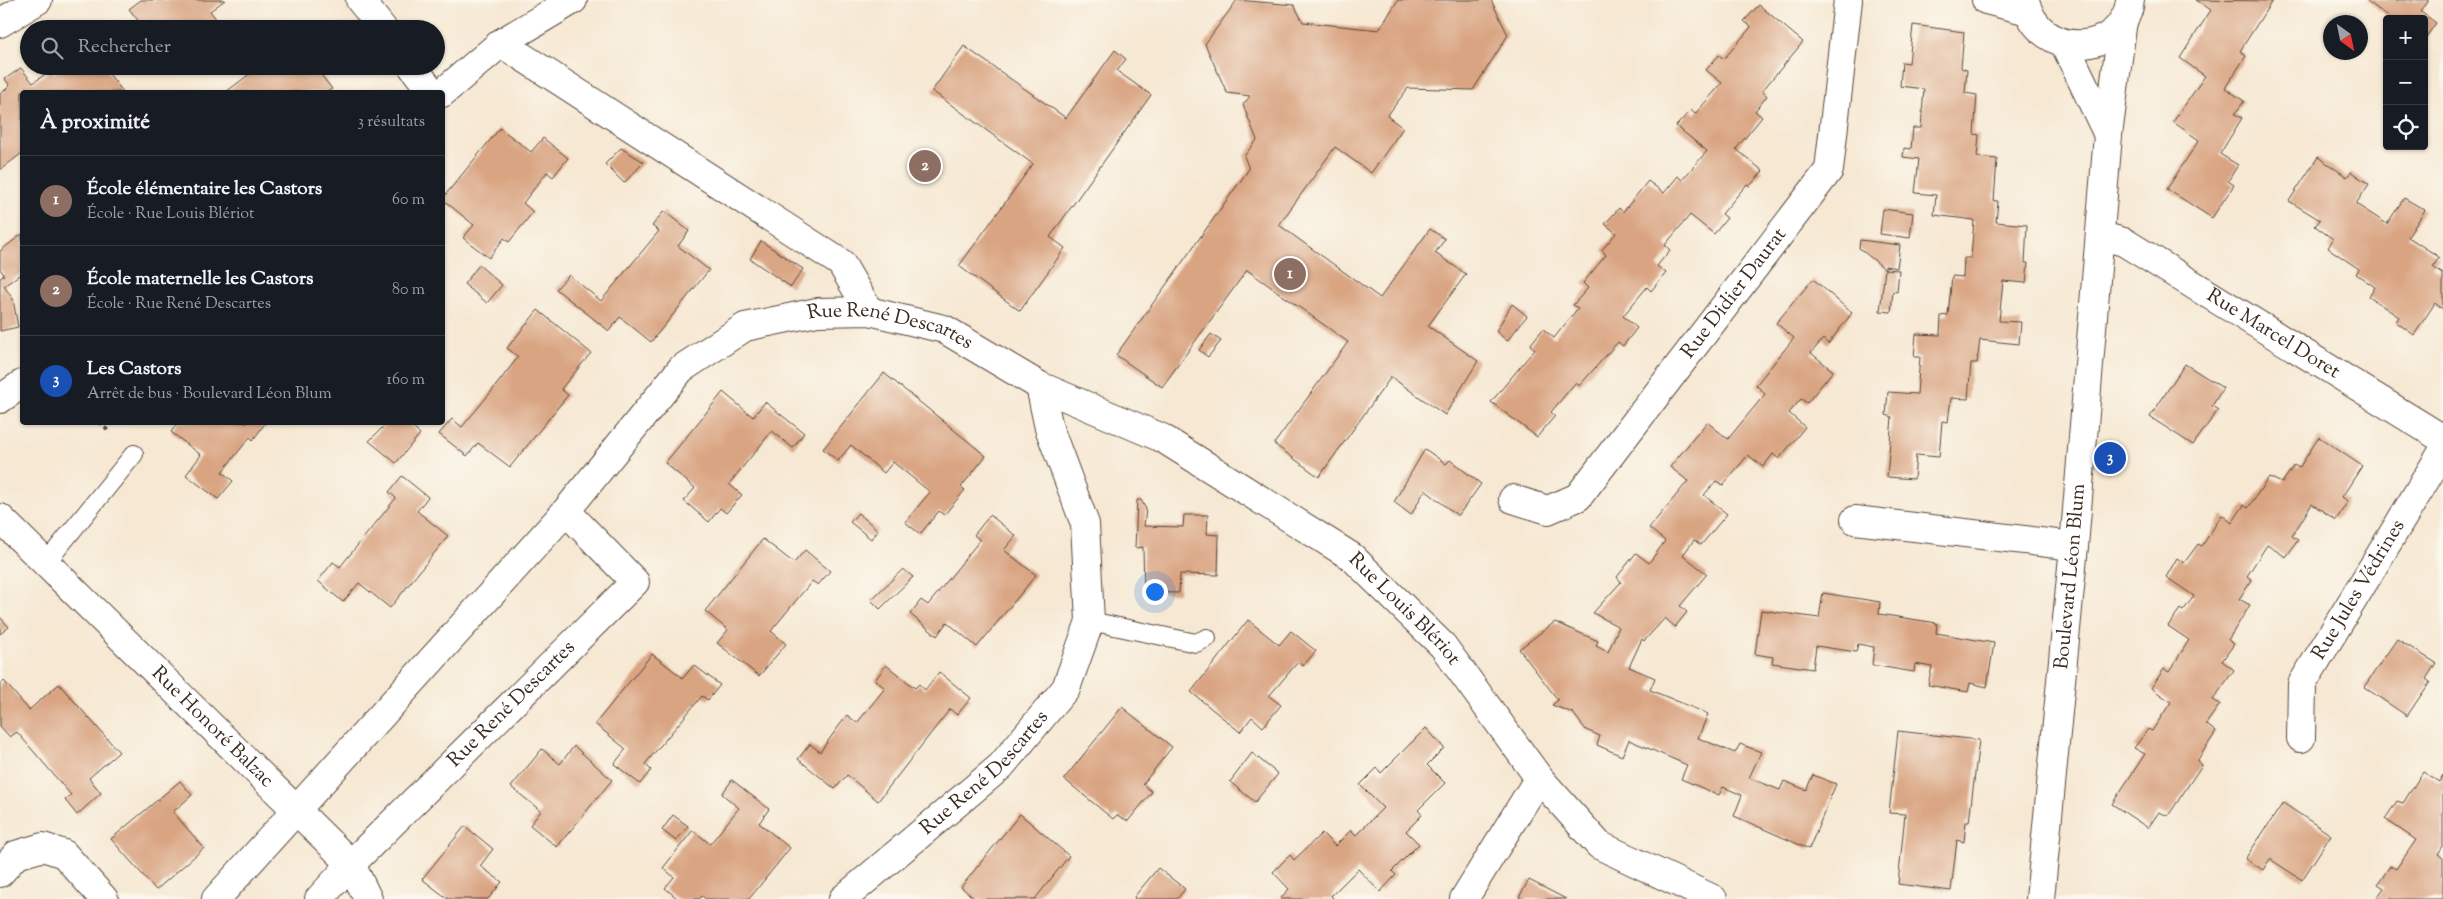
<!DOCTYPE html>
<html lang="fr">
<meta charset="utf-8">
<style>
:root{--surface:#171b24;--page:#20242c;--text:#f1f3f6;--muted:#9ea1a6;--line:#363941;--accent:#0f766e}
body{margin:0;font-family:"Sorts Mill Goudy",serif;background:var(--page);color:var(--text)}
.controls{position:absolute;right:15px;top:15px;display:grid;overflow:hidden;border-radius:5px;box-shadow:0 1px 4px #0004}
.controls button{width:45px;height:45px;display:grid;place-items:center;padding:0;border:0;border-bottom:1px solid var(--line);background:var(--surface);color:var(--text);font:25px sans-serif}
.compass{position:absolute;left:2323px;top:15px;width:45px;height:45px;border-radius:50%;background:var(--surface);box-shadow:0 1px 4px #0004;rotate:147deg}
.you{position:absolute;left:1154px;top:591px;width:18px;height:18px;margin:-12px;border:4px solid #fff;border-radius:50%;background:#1a73e8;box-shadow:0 0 0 8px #1a73e833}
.badge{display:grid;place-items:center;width:32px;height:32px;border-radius:50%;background:var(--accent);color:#fff;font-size:16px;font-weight:700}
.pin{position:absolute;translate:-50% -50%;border:2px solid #fff;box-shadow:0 1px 5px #0006}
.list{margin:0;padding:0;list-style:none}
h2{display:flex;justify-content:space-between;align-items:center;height:65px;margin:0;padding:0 20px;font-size:21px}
h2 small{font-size:16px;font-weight:400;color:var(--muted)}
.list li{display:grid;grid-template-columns:32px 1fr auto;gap:15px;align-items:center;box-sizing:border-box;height:90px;padding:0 20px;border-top:1px solid var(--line)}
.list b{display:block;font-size:19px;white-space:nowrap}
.list p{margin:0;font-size:16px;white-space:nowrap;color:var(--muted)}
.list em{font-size:16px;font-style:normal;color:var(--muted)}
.icon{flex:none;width:28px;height:28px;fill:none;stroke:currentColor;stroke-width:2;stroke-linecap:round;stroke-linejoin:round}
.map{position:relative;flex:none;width:2443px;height:899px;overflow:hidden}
.search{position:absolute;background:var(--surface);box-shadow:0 1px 4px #0004;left:20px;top:20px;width:425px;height:55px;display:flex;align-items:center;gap:12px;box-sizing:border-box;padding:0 18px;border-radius:28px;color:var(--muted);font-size:19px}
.panel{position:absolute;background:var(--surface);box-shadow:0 1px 4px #0004;left:20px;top:90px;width:425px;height:335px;border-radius:5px}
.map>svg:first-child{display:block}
.building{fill:#d9a482}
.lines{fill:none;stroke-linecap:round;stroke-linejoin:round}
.lane-casing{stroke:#574639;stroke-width:20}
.street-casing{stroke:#574639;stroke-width:30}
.secondary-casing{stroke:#574639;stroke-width:30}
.path{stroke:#574639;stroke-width:3;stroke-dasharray:4 4;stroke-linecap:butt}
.lane{stroke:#fff;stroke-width:18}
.street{stroke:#fff;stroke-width:28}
.secondary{stroke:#fff;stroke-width:28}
.labels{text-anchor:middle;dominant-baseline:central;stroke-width:4;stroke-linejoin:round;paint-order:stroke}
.street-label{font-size:20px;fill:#3b2a1e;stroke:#fbf7ec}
</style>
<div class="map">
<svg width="2443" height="899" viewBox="0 0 2443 899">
<rect width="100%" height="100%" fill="#fbf7ec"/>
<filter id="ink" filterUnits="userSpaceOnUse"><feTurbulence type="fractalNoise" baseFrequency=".02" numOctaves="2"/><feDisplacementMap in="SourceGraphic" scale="10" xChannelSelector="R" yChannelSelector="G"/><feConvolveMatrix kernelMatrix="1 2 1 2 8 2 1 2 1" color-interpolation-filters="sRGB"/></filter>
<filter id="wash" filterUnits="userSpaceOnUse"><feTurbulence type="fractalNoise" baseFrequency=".0096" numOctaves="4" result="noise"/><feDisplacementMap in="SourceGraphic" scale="20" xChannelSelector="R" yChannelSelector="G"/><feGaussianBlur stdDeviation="1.12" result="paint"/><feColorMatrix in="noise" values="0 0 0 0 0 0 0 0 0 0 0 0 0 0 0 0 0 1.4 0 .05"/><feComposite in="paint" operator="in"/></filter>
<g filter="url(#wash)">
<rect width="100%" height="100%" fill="#f6e8d3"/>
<g id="blocks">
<g class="building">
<polygon points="141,0 225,0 210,11 217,20 206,29 145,29 129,9"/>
<polygon points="1237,0 1294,5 1303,22 1379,30 1398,0 1491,0 1508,35 1473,90 1408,88 1387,116 1403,128 1371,173 1335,147 1279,225 1380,298 1430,229 1445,239 1435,253 1466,274 1428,326 1478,361 1445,415 1391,377 1319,477 1274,444 1348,342 1247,270 1162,387 1116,355 1249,169 1244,156 1257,140 1243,105 1250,96 1227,93 1205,44"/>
<polygon points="2196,0 2272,1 2240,51 2246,56 2225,88 2244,101 2235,114 2242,118 2220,154 2238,165 2228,181 2234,185 2212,218 2167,189 2199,140 2173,122 2205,76 2180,58 2211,10"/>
<polygon points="2366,0 2429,0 2421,12 2436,23 2424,40 2424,19 2391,19"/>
<polygon points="1759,5 1803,42 1762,91 1767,96 1755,111 1762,117 1736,149 1763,171 1750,186 1747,184 1722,214 1727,218 1714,234 1690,215 1665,245 1670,250 1657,266 1666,273 1651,291 1647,287 1623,316 1637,328 1623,346 1618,342 1579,386 1576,382 1551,412 1555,416 1537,437 1491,402 1535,349 1530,345 1543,329 1554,338 1578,308 1573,305 1588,288 1583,283 1606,255 1602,250 1616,233 1605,224 1619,208 1623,212 1648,181 1664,193 1678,176 1682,180 1707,151 1676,126 1691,110 1695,114 1722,83 1706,70 1719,55 1724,59 1751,27 1744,21"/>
<polygon points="1913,25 1964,32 1961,68 1967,70 1965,93 1977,95 1974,134 1979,135 1977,157 1997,159 1994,201 1998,201 1996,222 2027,225 2025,263 2028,263 2026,283 2003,281 1999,321 2021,322 2019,344 1980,340 1977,363 1971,363 1968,399 1951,398 1948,422 1942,421 1939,457 1916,455 1914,479 1887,477 1892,417 1886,415 1888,392 1917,394 1920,357 1914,357 1916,334 1940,335 1941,316 1948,315 1952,276 1963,277 1964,258 1971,258 1974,220 1934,215 1936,195 1915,193 1919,159 1903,157 1904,148 1911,149 1913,128 1921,128 1924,89 1900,86 1902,62 1909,63"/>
<polygon points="964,46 1066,118 1115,50 1126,59 1117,71 1151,95 1050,237 1065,248 1020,311 959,266 1033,164 932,91"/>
<polygon points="64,66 103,66 123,92 22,92 22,153 0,170 0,94 10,86 5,79 21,68 33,83 51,70 54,74"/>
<polygon points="260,66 328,66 319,72 332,89 327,92 226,92"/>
<polygon points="500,128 531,152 543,138 568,158 553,177 547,172 523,203 533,212 509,242 504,238 489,258 463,238 474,225 442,199"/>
<polygon points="621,148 644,162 624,183 605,164"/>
<polygon points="2318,157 2347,177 2351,172 2369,184 2356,204 2387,224 2404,198 2425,210 2408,237 2439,257 2433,267 2443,274 2443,309 2435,303 2414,335 2396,322 2399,317 2369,297 2375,287 2356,274 2359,269 2328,248 2333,239 2315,226 2320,220 2289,201"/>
<polygon points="1883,209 1913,213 1910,238 1880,234"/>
<polygon points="664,211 689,231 678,246 709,270 651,342 620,317 609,331 556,289 569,275 601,301 659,231 652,226"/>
<polygon points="22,234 22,273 4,286 13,299 18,327 0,331 0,278 4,275 0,269 0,251"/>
<polygon points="1860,240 1900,245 1897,268 1885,266 1885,269 1859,248"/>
<polygon points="761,241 803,269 791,287 750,259"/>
<polygon points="479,265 502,285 487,303 464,284"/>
<polygon points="1885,269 1899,270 1897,292 1893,291 1891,312 1880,311"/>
<polygon points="1813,279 1852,313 1828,344 1823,339 1811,353 1833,371 1807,403 1801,399 1789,413 1805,427 1779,459 1773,454 1763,467 1748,455 1723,485 1716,481 1704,495 1727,514 1701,545 1694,540 1683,555 1707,574 1680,606 1687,612 1675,627 1665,618 1644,641 1642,639 1629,667 1655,678 1650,690 1708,714 1698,738 1735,753 1740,744 1761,752 1749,778 1780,790 1784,781 1806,790 1813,775 1836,784 1809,849 1734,816 1742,795 1723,787 1719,795 1681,779 1687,765 1629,740 1622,756 1597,745 1600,736 1586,730 1573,713 1552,705 1558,700 1519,649 1555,622 1598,641 1596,646 1608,652 1619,627 1593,613 1621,582 1617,577 1636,553 1649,563 1665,541 1649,528 1688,481 1670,467 1707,422 1728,439 1765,394 1756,385 1794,338 1776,323"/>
<polygon points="1512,304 1527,316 1507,341 1496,331"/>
<polygon points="538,310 591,353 561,389 568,395 510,467 478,443 467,456 439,434 452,419 462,427 491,392 518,357 507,348"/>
<polygon points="1211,334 1221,341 1208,357 1199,350"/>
<polygon points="2185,364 2223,388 2212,406 2218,410 2193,445 2150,417"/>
<polygon points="884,373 986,456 961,487 965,490 944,515 939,511 920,534 905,522 930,492 893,462 884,473 851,445 838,461 823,449"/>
<polygon points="723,392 753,417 765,402 804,433 793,448 772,431 729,484 742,495 726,513 720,508 709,522 684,501 695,488 665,463"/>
<polygon points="178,422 266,422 253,440 250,437 222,472 233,481 218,499 186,475 201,455 171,432"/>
<polygon points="388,422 406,422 420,434 396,463 369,441"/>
<polygon points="2319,437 2362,466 2342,497 2348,501 2336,520 2312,504 2292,536 2298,540 2286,557 2267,545 2247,576 2252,580 2239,599 2250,605 2228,640 2234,644 2222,661 2234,670 2213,700 2220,704 2206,724 2216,732 2197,761 2202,765 2168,816 2159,812 2148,828 2112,804 2145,754 2134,748 2148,729 2152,731 2171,702 2151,688 2164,669 2169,672 2189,640 2168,626 2180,609 2183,611 2194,596 2166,577 2177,558 2184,563 2198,544 2202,546 2222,515 2232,523 2244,505 2248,508 2269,477 2282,483 2294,465 2299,468"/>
<polygon points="1425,449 1446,464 1450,460 1481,484 1458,516 1425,490 1411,515 1394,502"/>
<polygon points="402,476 428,497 417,511 448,536 390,608 359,583 343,602 318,581 333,562 340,567 396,498 389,492"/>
<polygon points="1137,500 1141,500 1146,509 1144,526 1183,527 1184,515 1208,515 1207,534 1219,535 1218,575 1180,574 1179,593 1144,592 1143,547 1135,548"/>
<polygon points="858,513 878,530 871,539 850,522"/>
<polygon points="990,515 1016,536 1004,550 1036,575 977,647 947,622 937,636 910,614 921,600 928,605 980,540 974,535"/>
<polygon points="763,539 794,563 805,550 830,571 818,585 812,581 771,631 786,644 759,676 717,643 728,630 705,611"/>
<polygon points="903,569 913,577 880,609 871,600"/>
<polygon points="1823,593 1880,602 1879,614 1937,623 1936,633 1994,643 1987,687 1970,683 1968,692 1928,685 1932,667 1915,664 1914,672 1872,665 1874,647 1858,644 1856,652 1816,646 1813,669 1772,663 1773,657 1755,654 1761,610 1819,618"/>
<polygon points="0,617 9,627 0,634"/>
<polygon points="1248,620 1279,645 1291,631 1316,651 1303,666 1298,662 1269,696 1281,705 1263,727 1252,717 1240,732 1191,692"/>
<polygon points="2397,639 2436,663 2426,679 2430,682 2407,716 2364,687"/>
<polygon points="652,654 683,678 694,665 720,685 708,700 702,696 645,764 651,770 640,784 614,764 626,749 595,724"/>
<polygon points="886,665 915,688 919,684 925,690 939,672 971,698 957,715 950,709 878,801 847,775 835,789 798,759 810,744 820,752 847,715 857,723 885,688 875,680"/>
<polygon points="4,681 29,710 59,684 119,752 89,778 101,793 77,815 65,800 71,795 17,732 10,737 0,726 0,684"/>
<polygon points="1122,707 1172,747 1143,784 1152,792 1128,821 1117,815 1113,819 1064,779"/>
<polygon points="1426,728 1444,748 1427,765 1445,783 1418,810 1422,815 1406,831 1419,844 1392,871 1396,875 1380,892 1358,869 1331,896 1334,899 1280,899 1289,889 1273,872 1290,855 1294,860 1322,833 1335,846 1351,830 1356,835 1383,808 1360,785 1377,768 1381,773"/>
<polygon points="1898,731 1979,740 1969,822 1966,822 1964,842 1957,840 1951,891 1898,884 1905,814 1889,813"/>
<polygon points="574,746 612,780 557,847 530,825 541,811 511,787 542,749 560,764"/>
<polygon points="1252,753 1278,774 1255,802 1230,782"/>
<polygon points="2423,772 2439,782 2443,775 2443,846 2438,854 2443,858 2443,899 2376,899 2384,888 2378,884 2390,866 2396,869 2416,840 2385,819 2397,801 2403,803"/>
<polygon points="732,780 769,809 759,823 790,848 749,899 706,899 702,896 699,899 678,899 665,888 674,877 663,868 693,830 710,844 739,808 722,794"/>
<polygon points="180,781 192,795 173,812 204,848 156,890 111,839"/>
<polygon points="2283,803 2331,835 2302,880 2270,859 2263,870 2245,859"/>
<polygon points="1020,814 1069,856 1035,899 975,899 961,887"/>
<polygon points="673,815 688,826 676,841 662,830"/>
<polygon points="465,826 493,849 480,866 502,882 488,899 448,899 422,879"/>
<polygon points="1158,868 1185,889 1177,899 1135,899 1134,897"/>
<polygon points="1529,880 1566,899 1523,899 1519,897"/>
</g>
</g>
</g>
<g filter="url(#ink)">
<use href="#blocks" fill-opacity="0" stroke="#574639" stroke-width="1"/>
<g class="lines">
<g class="lane-casing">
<g id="lane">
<polyline points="45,564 134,454"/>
<polyline points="1090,621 1196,643 1207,638"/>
</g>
</g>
<g class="street-casing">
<g id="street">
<polyline points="360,0 383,29"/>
<polyline points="0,23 38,0"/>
<polyline points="501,43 841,263 869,311"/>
<polyline points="412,66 432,92"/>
<path id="s1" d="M2101 236 2124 242 2443 439"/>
<path id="s2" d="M1513 499 1548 510 1578 497 1829 170 1848 0"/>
<path id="s3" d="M0 518 351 864 368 899"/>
<polyline points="1855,520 2074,546"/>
<path id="s4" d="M2301 738 2302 684 2443 451"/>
<polyline points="0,873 16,855 43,847 64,854 104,899"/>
<polyline points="216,899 566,511"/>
<path id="s5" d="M319 899 351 864 635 582 566 511 681 369 745 327 817 312 869 311 944 329 1040 386 1162 438 1352 557 1443 646 1539 778 1599 845 1713 899"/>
<path id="s6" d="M843 899 1001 766 1066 688 1090 621 1085 524 1049 428 1040 386"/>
<polyline points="1464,899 1539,778"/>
</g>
</g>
<g class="secondary-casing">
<g id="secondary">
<polyline points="1986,0 2028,11"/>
<path d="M2025 0C2039 63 2125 55 2130 0"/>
<polyline points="2064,43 2108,135"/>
<polyline points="442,93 501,43 573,0"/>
<polyline points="0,399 22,384"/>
<path id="s7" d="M2040 899 2074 546 2108 135 2123 20"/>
</g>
</g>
<polyline class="path" points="99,422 111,433"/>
<use href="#lane" class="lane"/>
<use href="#street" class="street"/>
<use href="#secondary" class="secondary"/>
</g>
</g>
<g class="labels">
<g class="street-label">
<text stroke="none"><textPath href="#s2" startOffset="326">Rue Didier Daurat</textPath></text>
<text stroke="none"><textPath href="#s5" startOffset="955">Rue René Descartes</textPath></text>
<text stroke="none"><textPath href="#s1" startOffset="199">Rue Marcel Doret</textPath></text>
<text stroke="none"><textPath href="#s7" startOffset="324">Boulevard Léon Blum</textPath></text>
<text stroke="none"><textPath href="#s4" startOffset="164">Rue Jules Védrines</textPath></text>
<text stroke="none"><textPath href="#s5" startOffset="1551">Rue Louis Blériot</textPath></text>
<text stroke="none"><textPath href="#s5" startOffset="274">Rue René Descartes</textPath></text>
<text stroke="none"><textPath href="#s3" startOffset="298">Rue Honoré Balzac</textPath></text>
<text stroke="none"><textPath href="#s6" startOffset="190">Rue René Descartes</textPath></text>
</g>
</g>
</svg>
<div class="controls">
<button>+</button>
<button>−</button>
<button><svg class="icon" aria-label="locate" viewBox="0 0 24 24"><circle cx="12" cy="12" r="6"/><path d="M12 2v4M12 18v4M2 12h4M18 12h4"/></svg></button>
</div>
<svg class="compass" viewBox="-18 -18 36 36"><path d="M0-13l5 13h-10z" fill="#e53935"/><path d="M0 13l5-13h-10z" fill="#9ea1a6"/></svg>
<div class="you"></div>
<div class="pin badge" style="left:1290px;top:274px;background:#8d6e63">1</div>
<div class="pin badge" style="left:925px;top:166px;background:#8d6e63">2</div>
<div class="pin badge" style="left:2110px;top:458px;background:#1a4fb4">3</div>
<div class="search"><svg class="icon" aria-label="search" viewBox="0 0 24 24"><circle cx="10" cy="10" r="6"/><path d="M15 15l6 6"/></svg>Rechercher</div>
<section class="panel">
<h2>À proximité<small>3 résultats</small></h2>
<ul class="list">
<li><span class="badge" style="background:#8d6e63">1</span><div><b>École élémentaire les Castors</b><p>École · Rue Louis Blériot</p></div><em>60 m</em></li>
<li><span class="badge" style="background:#8d6e63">2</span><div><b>École maternelle les Castors</b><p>École · Rue René Descartes</p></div><em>80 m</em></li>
<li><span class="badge" style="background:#1a4fb4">3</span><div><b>Les Castors</b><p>Arrêt de bus · Boulevard Léon Blum</p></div><em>160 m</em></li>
</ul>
</section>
</div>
